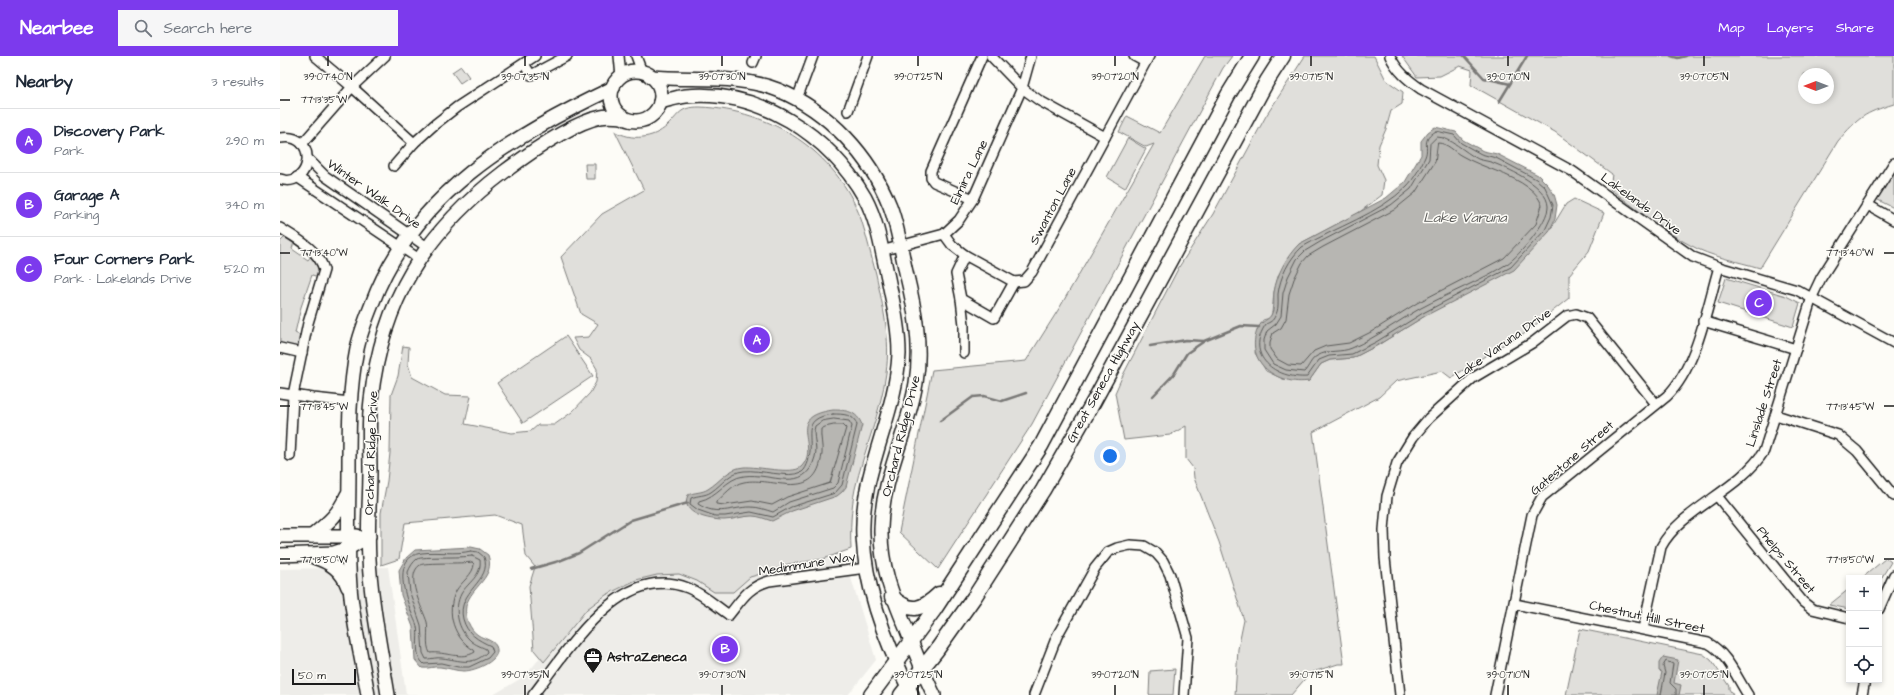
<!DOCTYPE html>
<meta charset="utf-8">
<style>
:root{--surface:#fff;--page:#f6f6f7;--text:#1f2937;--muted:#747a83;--line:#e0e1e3;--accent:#7c3aed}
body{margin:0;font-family:"Architects Daughter",sans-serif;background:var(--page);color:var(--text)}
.controls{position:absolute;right:12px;bottom:12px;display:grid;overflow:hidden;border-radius:0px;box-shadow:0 2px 6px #0003}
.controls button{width:36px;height:36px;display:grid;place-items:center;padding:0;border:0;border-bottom:1px solid var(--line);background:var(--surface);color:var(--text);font:20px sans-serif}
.compass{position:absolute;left:1518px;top:12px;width:36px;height:36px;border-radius:50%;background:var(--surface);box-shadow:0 2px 6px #0003;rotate:270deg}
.scale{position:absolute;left:12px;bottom:10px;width:64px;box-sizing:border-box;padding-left:4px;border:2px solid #1c1c1c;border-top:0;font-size:11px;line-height:14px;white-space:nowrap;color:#1c1c1c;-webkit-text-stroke:3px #fdfcf7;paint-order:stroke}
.you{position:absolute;left:830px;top:400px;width:14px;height:14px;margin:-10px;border:3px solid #fff;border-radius:50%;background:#1a73e8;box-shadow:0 0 0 6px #1a73e833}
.badge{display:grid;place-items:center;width:26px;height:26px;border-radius:50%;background:var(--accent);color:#fff;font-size:13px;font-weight:700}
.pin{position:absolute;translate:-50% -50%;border:2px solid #fff;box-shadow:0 1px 4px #0006}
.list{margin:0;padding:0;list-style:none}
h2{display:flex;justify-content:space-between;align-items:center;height:52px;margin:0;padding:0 16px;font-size:17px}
h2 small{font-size:13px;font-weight:400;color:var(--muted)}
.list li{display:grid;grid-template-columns:26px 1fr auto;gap:12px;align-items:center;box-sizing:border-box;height:64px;padding:0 16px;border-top:1px solid var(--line)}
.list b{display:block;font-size:15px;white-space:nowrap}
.list p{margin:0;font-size:13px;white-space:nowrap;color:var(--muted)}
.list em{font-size:13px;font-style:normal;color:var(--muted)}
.icon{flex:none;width:22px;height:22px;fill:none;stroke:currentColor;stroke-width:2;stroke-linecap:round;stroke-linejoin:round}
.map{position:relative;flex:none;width:1614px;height:639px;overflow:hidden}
header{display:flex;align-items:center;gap:24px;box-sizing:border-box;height:56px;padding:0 20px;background:var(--accent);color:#fff}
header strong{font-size:19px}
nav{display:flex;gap:22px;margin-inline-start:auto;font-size:14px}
.search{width:280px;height:36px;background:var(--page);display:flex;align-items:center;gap:10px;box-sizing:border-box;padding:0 14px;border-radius:0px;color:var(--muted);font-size:15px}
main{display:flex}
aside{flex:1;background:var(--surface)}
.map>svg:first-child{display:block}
.built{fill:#eeede9}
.green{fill:#e0dfdb;stroke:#7e7e7c;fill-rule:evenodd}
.water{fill:#b7b6b2;stroke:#797876}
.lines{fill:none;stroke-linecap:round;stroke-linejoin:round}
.shore{stroke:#5a5a58;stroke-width:1}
.stream{stroke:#797876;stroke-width:2.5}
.street-casing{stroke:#1c1c1c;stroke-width:12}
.secondary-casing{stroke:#1c1c1c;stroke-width:16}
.primary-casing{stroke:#1c1c1c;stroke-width:17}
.street{stroke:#fdfcf7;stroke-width:9}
.secondary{stroke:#fdfcf7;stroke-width:13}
.primary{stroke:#fdfcf7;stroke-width:14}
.ticks{fill:none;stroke:#1c1c1c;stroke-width:1.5}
.labels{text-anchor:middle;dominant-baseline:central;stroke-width:3;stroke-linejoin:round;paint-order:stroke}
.street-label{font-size:13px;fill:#1c1c1c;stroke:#fdfcf7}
.poi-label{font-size:13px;font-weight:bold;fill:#1c1c1c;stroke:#fdfcf7;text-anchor:start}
.water-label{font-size:14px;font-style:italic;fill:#5a5a58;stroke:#fdfcf7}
.ticks-label{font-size:10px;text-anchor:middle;fill:#1c1c1c;stroke:#fdfcf7;stroke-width:3;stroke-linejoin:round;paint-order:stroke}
</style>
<header>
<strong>Nearbee</strong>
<div class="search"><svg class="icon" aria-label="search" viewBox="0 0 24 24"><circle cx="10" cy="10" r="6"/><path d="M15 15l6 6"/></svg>Search here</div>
<nav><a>Map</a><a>Layers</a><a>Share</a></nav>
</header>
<main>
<aside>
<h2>Nearby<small>3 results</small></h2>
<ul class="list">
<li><span class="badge">A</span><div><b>Discovery Park</b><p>Park</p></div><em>290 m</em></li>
<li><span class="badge">B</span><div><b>Garage A</b><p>Parking</p></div><em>340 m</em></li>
<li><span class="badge">C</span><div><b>Four Corners Park</b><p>Park · Lakelands Drive</p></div><em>520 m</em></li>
</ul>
</aside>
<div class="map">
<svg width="1614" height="639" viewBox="0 0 1614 639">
<rect width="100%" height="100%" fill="#fdfcf7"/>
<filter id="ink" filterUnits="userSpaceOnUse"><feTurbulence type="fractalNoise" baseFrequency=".025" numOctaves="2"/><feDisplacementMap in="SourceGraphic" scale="8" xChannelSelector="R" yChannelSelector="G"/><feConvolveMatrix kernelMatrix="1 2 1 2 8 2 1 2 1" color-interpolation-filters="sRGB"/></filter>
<g filter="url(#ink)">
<g class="built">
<polygon points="564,499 596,604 568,639 213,639 245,620 285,572 323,537 361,520 397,517 511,511"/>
<polygon points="108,511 126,638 139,639 0,639 0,513"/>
</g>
<g class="green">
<polygon points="925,0 952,0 943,12 752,368 658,513 619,476 652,314 746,305 780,251 874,88 866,91 839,76 847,60 880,77"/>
<polygon points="1025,0 1094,0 1106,24 1123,36 1122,48 1111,55 1106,73 1099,89 1097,109 1104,124 1102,139 1077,158 1019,188 999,218 994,236 992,257 990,262 983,264 979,271 975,297 986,315 1003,323 1029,325 1041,308 1050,304 1073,302 1098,289 1145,260 1269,176 1286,148 1294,143 1324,157 1309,195 1289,219 1289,242 1244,278 1219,291 1171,322 1162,315 1116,325 1099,341 1033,376 1064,608 1058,608 1030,617 1011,639 955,639 958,593 964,564 939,486 914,422 913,412 906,403 906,370 890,379 844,384 835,337 842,321 899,211 933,158 986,60"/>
<path d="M1122 0H1614V48C1584 57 1579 61 1558 85L1480 212C1457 205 1431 201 1410 189 1381 174 1356 152 1330 133L1332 118 1275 76 1191 29 1192 14 1180 10 1160 20 1137 21ZM1524 18H1548V42H1524Z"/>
<polygon points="181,10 189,21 180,27 172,16"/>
<path d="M420 51C491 54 556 95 581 163 587 181 591 200 596 218 603 251 611 283 606 317 601 356 584 394 575 433 571 453 570 473 571 493L543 503 503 509 495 514 470 521 453 536H434L417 525 399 518 377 519 356 524 326 539 307 553 264 606 254 594 249 530 255 511 246 500 242 469 215 459 125 467 119 503 101 509V457L107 425 110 397 111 339 118 320 123 290 129 291 128 308 132 321 165 339 191 340 185 368 232 377 251 375 258 369H274L292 356 310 337 316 326 317 313 311 303 299 294 293 282 309 281 318 268 301 258 281 201 322 158 364 134 335 75C351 85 373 83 387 70 400 58 399 51 420 51Z"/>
<polygon points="848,82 866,93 845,132 827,121"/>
<polygon points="305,108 315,108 315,123 306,123"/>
<polygon points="1614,112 1614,152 1596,143"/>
<polygon points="7,181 14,186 12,193 28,204 32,199 40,212 39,221 32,219 21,251 15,277 21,280 20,288 16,292 0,289 0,186 4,182"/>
<polygon points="1446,222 1506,240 1520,247 1513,271 1438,247"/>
<polygon points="286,280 313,320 243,367 217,327"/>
<polygon points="1606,502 1611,506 1599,526 1599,522 1582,522"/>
<polygon points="1569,533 1569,553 1549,549"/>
<polygon points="1300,573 1423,598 1431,604 1449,630 1449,633 1453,639 1286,639"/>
<polygon points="895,613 893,639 869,639 870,615"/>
</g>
<g class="water">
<path d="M1155 71 1176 76 1183 84 1203 95 1217 98 1258 119 1268 129 1274 138 1277 149 1275 163 1269 176 1234 214 1145 260 1098 289 1073 302 1050 304 1041 308 1029 325C998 330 963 306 978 272 982 264 990 264 992 257 995 251 993 243 994 236 997 218 1006 201 1019 188L1106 142 1125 126 1141 99V85L1148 76Z"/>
<path d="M553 354C566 354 577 355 582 369L566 431 562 436 557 440 512 455 492 465C485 463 479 460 472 460 462 460 453 464 444 464 430 464 399 458 408 439 414 436 422 437 428 433 441 425 448 412 464 411 477 410 513 419 521 411 542 390 502 361 553 354Z"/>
<path d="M191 491 200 493 208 499C216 522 191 530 186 550 184 560 190 574 198 579 204 583 213 584 216 590 223 604 195 615 184 615 176 615 169 612 160 611 154 610 149 613 142 612L135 604 133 571 121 539 119 514 126 502 135 494Z"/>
<polygon points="1383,601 1398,604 1394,627 1401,629 1399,639 1377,639 1382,616 1379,615 1379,607"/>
</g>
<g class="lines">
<g class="shore">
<path d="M1156 75 1174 79 1181 87 1201 98 1216 102 1256 123 1265 131 1273 149 1271 161 1265 174 1231 211 1143 257 1096 286 1072 298 1049 300 1039 304 1027 321C996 323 964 300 986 268 990 266 993 265 995 260 999 254 998 246 998 238 1000 221 1009 203 1022 191 1056 171 1099 158 1127 130 1134 123 1141 110 1145 101 1150 89 1140 85 1156 75Z"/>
<path d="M1157 81C1171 81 1184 96 1198 103 1204 105 1210 105 1216 108 1231 114 1267 130 1268 150 1269 165 1239 200 1227 208 1200 225 1169 237 1141 252 1118 265 1097 281 1072 292 1061 297 1049 293 1037 300 1031 303 1029 311 1024 316L1006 314 993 308 984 294V284L987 275 996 268 1001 260 1003 237 1008 221 1017 203 1025 195 1040 186 1111 149 1131 133 1149 103 1150 88Z"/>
<path d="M1158 87C1168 87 1174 96 1182 100 1203 112 1229 117 1249 132 1255 136 1259 142 1262 149L1256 168 1224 202 1137 247 1091 276 1069 287 1046 290 1034 295 1021 310 1008 309 997 303 990 293V286L993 277 1001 272 1006 263 1009 238 1014 223 1022 207 1028 200 1043 191 1114 154 1135 137 1155 106Z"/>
<path d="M553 358C563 358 574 358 577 369L562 429 555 437 511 451 493 461 471 456 445 460H435L418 454 410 448 411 442C418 439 425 440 431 436 443 428 449 416 464 415 479 413 509 423 522 416 525 414 527 409 528 406 536 381 517 363 553 358Z"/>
<path d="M554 363 569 365 572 370 558 427 553 432 509 446 493 456C486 454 479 451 471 451 451 451 438 461 418 448L419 445C438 441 446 422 464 420 491 416 525 439 535 401 538 390 532 380 535 370L542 365Z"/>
<path d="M554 369H563L566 372 550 427 507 441 492 449 472 445 445 449 436 448V446C445 439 452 428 464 426 493 420 536 448 542 398 543 389 540 381 541 373L545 371Z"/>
<path d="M191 495 198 496 204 501C213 525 176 535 183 563 187 578 198 584 211 590L213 596 208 602 189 611H178L161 607 144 608C132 598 141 580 136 567 128 550 108 501 142 497 158 495 175 499 191 495Z"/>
<path d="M192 500 200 504C202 520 188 526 181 538 174 552 177 571 188 582 193 588 200 590 206 593L207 596C192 611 180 604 162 602 157 601 152 603 146 603L143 597 141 569 130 537 128 516C130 511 133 506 137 503 143 500 180 502 192 500Z"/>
<path d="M192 506 194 508C194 518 181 526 176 535 165 556 174 583 194 594L195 596C181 605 165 595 150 597 145 588 149 576 147 566 143 553 124 520 140 509 145 506 182 508 192 506Z"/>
<polyline points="1381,639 1385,617 1383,610 1386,605 1393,608 1390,627 1396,633 1396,639"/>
</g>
<g class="stream">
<polyline points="1184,0 1204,22 1230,28"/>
<polyline points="1391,0 1398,2 1406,0"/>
<polyline points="1219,46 1247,0"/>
<polyline points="870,290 906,284 924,285 961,270 979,271"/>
<polyline points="873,340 894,318 907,297 923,286"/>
<polyline points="660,365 693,341 704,340 722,345 746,337"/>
<polyline points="251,513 279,505 299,497 351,464 408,447"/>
</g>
<g class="street-casing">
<g id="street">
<polyline points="35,0 72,31 134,87"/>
<polyline points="339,0 341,21"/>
<polyline points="356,0 362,16"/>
<polyline points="711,0 742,32 760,45 825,81"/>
<polyline points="854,0 865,6"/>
<path d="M1110 0C1117 15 1128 24 1141 33L1292 115 1413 201 1439 211 1517 234 1614 287"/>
<polyline points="473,7 476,0"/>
<polyline points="244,8 251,19 287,0"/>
<polyline points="517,43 533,0"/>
<polyline points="568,55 588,0"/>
<path d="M0 82C40 75 32 134 0 123"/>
<polyline points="22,88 72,31 105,0"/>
<polyline points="28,103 45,120 147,191"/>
<polyline points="114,110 134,87 154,69 177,51 255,0"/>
<polyline points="17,121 139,203"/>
<polyline points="693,143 654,126 651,122 651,115 702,0"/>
<polyline points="1588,149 1614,164"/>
<path d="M0 172C16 182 39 194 44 214L28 267 13 339 10 400"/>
<polyline points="664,178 672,189 685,199 734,226 744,225 752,216 869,0"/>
<polyline points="601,195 664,178 679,164 693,143 742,32 751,0"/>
<polyline points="685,199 676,218 681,243 714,262 734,226"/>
<polyline points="681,243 684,269 684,297"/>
<polyline points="1423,265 1516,293"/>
<polyline points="0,292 22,297"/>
<polyline points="0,337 33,342 70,346"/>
<polyline points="1496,359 1558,379 1577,395 1614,440"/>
<polyline points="1437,440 1523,546 1532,553 1569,562"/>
<path d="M1235 548 1428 587C1447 597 1457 622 1468 639"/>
<polyline points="1599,553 1614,519"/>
<path d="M1363 573 1381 491C1401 453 1459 435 1484 395L1532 241 1541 222 1614 107"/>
<path d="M253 639C287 596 340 505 408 532 423 538 436 550 449 559 462 543 468 531 489 525L586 512"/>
<polyline points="754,639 777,580 815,512 828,496 837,492 850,489 864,490 876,497 883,505 890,519 908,582 904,639"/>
<polyline points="1120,639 1105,502 1104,474 1107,440 1117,407 1133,381 1149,362 1193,322 1252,287 1287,260 1296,258 1307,262 1376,348"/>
<path d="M1215 639 1252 459 1262 441 1387 340C1417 311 1427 251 1439 211"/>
<polyline points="1582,639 1585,624"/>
</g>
</g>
<g class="secondary-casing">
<g id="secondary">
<circle cx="356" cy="40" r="25"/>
<path d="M371 21C414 25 457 18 498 34 549 55 590 100 610 150 618 171 621 194 626 216 635 253 642 289 636 327 628 376 602 422 601 472 600 508 612 539 626 572 635 595 643 617 654 639"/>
<path d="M380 46C389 44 397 41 406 40 480 33 549 79 585 142 598 166 602 196 608 222 613 247 619 272 619 298 616 360 580 417 583 480 585 535 607 590 632 639"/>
<polyline points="0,480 77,480"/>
<path d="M32 480C49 466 58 459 67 439"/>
<polyline points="0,499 54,497 69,492 89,480"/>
<path d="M34 501C50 506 62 514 68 531"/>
<path d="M88 639C82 603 73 567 70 531 67 492 69 452 69 413 69 373 69 333 77 293 80 278 86 263 92 248 133 138 232 80 333 32"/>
<path d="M108 639C101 594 91 548 89 503 87 473 90 444 90 414 90 391 88 367 91 344 102 244 145 176 224 116 248 98 291 67 321 61 328 59 336 61 342 61"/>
</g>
</g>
<g class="primary-casing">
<g id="primary">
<path d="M612 541C631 558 642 554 659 538"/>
<polyline points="591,639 654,554 761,390 948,39 972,0"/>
<polyline points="621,639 656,595 695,540 763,434 814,345 987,25 1003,0"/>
</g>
</g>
<use href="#street" class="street"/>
<use href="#secondary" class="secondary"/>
<use href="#primary" class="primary"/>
</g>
</g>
<path class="ticks" d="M48 0V10M245 0V10M442 0V10M638 0V10M835 0V10M1031 0V10M1228 0V10M1424 0V10M0 44H10M0 197H10M1604 197H1614M0 350H10M1604 350H1614M0 503H10M1604 503H1614M245 629V639M442 629V639M638 629V639M835 629V639M1031 629V639M1228 629V639M1424 629V639"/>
<defs>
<g id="office-pin" transform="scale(1)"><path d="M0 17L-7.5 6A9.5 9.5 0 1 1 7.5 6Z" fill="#1c1c1c" stroke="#fdfcf7"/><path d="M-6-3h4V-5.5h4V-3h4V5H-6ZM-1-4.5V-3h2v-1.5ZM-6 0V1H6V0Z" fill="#fff"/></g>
</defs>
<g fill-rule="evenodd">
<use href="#office-pin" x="313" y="601"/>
</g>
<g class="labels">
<g class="street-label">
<text transform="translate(689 116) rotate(-64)">Elmira Lane</text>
<text transform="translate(94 138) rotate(35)">Winter Walk Drive</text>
<text transform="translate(1361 148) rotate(36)">Lakelands Drive</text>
<text transform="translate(773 150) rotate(-62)">Swanton Lane</text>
<text transform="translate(1223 288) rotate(-35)">Lake Varuna Drive</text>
<text transform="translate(823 326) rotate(-61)">Great Seneca Highway</text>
<text transform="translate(1484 347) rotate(-72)">Linslade Street</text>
<text transform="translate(621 380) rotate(-76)">Orchard Ridge Drive</text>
<text transform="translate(91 397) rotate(-88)">Orchard Ridge Drive</text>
<text transform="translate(1292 402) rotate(-41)">Gatestone Street</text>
<text transform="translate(1506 504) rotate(50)">Phelps Street</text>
<text transform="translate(527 508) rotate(-9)">Medimmune Way</text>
<text transform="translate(1367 561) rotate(12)">Chestnut Hill Street</text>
</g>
<g class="poi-label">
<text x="327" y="601">AstraZeneca</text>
</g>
<g class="water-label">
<text x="1185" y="162">Lake Varuna</text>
</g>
</g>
<g class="ticks-label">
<text x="48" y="24">39°07'40"N</text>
<text x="245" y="24">39°07'35"N</text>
<text x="442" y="24">39°07'30"N</text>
<text x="638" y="24">39°07'25"N</text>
<text x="835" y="24">39°07'20"N</text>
<text x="1031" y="24">39°07'15"N</text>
<text x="1228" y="24">39°07'10"N</text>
<text x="1424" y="24">39°07'05"N</text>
<text x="44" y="47">77°13'35"W</text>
<text x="1570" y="200">77°13'40"W</text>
<text x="44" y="200">77°13'40"W</text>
<text x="1570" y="354">77°13'45"W</text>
<text x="44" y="354">77°13'45"W</text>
<text x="1570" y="507">77°13'50"W</text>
<text x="44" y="507">77°13'50"W</text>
<text x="245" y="622">39°07'35"N</text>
<text x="442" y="622">39°07'30"N</text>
<text x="638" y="622">39°07'25"N</text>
<text x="835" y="622">39°07'20"N</text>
<text x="1031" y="622">39°07'15"N</text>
<text x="1228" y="622">39°07'10"N</text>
<text x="1424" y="622">39°07'05"N</text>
</g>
</svg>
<div class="controls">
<button>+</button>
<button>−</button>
<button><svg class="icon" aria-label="locate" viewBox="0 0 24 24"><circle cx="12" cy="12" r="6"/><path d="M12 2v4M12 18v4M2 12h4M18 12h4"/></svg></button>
</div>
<svg class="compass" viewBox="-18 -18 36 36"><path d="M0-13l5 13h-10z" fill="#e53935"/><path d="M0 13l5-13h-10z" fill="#747a83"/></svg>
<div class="scale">50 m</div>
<div class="you"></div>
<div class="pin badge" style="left:477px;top:284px">A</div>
<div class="pin badge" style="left:445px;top:593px">B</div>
<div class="pin badge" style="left:1479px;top:247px">C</div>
</div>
</main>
